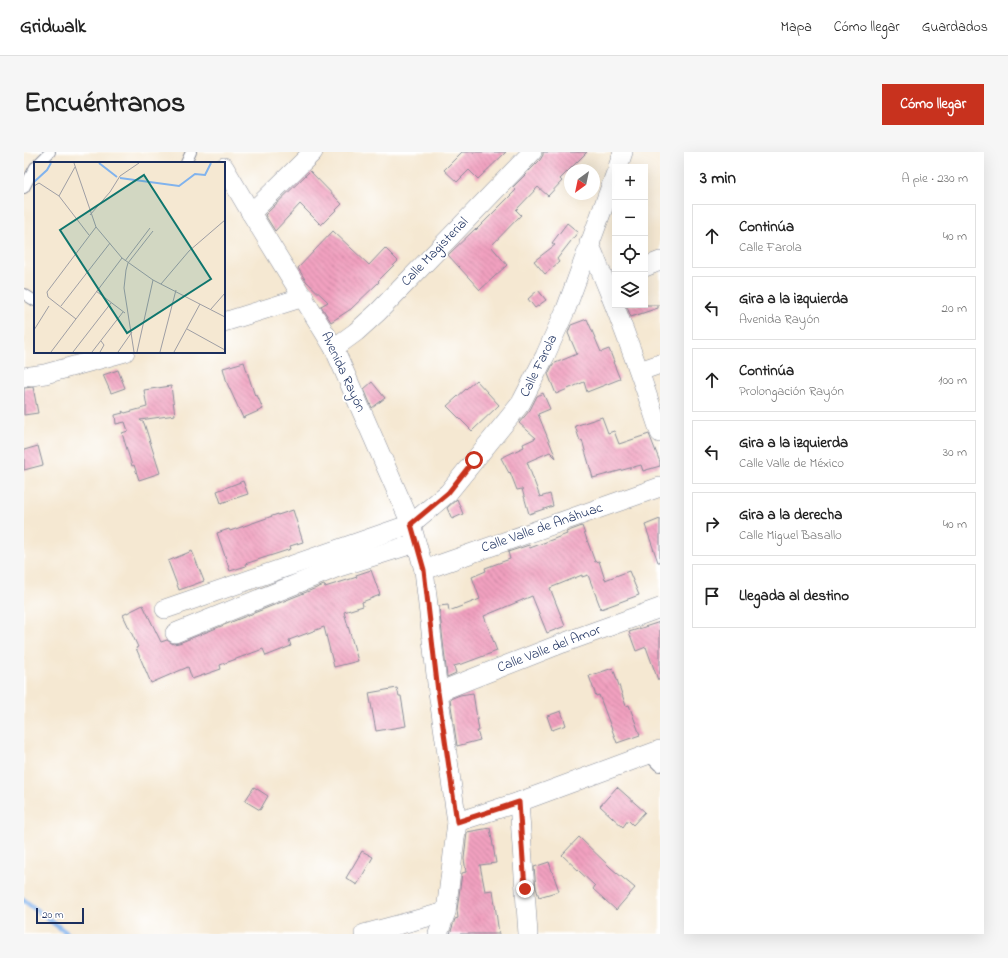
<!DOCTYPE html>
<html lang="es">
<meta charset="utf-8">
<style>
:root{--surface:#fff;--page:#f6f6f6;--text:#222;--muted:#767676;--line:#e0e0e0;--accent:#c8321e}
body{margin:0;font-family:"Indie Flower",sans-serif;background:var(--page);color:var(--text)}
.controls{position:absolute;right:12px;top:12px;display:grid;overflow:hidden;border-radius:0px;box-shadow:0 4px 16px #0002}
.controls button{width:36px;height:36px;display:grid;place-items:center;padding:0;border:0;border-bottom:1px solid var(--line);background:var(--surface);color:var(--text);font:20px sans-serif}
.compass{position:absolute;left:540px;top:12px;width:36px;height:36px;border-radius:50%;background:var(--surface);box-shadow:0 4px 16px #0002;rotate:213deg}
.scale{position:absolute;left:12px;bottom:10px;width:48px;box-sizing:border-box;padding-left:4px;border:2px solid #1b2f5e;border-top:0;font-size:11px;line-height:14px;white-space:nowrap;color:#1b2f5e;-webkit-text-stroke:3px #fff;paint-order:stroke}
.stop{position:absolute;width:12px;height:12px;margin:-9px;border:3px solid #c8321e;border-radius:50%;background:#fff}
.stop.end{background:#c8321e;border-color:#fff;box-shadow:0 1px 4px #0008}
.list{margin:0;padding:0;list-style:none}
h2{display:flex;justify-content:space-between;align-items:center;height:52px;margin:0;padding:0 16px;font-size:17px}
h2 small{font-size:13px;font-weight:400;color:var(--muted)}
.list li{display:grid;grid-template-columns:26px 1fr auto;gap:12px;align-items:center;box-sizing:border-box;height:64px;margin:0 8px 8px;padding:0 8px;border:1px solid var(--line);border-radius:0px}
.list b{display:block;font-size:15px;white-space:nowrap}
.list p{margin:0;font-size:13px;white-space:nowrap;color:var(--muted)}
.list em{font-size:13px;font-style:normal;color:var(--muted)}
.icon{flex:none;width:22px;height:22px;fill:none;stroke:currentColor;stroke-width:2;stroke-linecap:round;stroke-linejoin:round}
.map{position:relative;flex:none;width:636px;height:782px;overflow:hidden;border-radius:0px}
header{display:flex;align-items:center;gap:24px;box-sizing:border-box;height:56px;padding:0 20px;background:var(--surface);border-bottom:1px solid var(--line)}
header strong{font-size:19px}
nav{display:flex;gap:22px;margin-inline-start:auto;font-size:14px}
.intro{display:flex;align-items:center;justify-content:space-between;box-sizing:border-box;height:96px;padding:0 24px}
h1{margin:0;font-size:28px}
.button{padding:10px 18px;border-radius:0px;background:var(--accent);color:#fff;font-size:14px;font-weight:700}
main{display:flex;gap:24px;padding:0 24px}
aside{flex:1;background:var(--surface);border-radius:0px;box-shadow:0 4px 16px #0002}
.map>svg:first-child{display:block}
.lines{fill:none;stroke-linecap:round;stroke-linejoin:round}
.stream{stroke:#81b3ed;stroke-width:5}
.building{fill:url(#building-back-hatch)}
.service-casing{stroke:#888c98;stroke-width:12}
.pedestrian-casing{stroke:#888c98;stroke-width:16}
.minor-casing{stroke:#888c98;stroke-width:20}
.service{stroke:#fff;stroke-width:10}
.pedestrian{stroke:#fff;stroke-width:14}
.minor{stroke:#fff;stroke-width:19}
.route{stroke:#c8321e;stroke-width:5}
.labels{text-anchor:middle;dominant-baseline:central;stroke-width:4;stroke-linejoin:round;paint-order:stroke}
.street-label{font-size:14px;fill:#1b2f5e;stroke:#fff}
.inset-river{fill:none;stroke:#81b3ed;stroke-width:2}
.inset-road{fill:none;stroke:#9e9ea4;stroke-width:1}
.view{fill:#0f766e;fill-opacity:0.15;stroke:#0f766e;stroke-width:2}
.inset-edge{fill:none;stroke:#1b2f5e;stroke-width:2}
</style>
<header>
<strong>Gridwalk</strong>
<nav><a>Mapa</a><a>Cómo llegar</a><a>Guardados</a></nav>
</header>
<div class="intro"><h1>Encuéntranos</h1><a class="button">Cómo llegar</a></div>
<main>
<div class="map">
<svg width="636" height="782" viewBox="0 0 636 782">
<defs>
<pattern id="building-back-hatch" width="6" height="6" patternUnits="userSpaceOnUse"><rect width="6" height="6" fill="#f1a0bf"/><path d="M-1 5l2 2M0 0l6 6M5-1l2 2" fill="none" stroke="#c2839e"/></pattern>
</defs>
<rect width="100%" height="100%" fill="#fff"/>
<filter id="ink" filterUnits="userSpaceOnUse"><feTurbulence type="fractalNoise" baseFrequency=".025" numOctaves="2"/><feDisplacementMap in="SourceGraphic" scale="8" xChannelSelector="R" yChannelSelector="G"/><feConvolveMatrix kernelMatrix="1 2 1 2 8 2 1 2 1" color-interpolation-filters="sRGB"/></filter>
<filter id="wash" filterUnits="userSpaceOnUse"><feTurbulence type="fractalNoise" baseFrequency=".012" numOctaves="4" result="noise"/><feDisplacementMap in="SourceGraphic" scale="16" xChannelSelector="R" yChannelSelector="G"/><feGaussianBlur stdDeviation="0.9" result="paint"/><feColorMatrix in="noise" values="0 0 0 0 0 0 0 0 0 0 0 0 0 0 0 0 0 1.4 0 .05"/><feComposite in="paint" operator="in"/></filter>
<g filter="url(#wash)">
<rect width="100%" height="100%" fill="#f5e8d2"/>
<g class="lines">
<polyline class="stream" points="0,748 11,757 44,782"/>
</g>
<g id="blocks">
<g class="building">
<polygon points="438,0 482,0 454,27 445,18 433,30 420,18"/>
<polygon points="519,0 563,0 536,27 538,29 524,44 514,35 492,58 497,63 467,94 483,113 456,138 424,103 451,77 452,78 492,38 489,35 516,8 519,3"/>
<polygon points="286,19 318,52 297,73 276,52 251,79 241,63"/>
<polygon points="543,71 554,80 533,107 535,110 521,122 510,109 531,93 528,91"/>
<polygon points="309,79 345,113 361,96 374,109 354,129 355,130 327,157 307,170 297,154 304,150 282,129 274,116"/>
<polygon points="514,138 522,148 511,156 504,147"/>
<polygon points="602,153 634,153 634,156 607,165"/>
<polygon points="563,167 577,200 585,197 590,210 589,210 596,227 563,240 560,230 532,242 524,222 529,212 553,202 544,181 547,173"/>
<polygon points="220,210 231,244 233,243 239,257 219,266 203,231 199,216"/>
<polygon points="94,218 101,236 87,241 79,223"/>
<polygon points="452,228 475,253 448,279 423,254"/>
<polygon points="348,230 361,246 348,256 340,237"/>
<polygon points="147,234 151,263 116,268 120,271 136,321 115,328 110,313 108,314 98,281 104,279 101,270 92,272 91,263 99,261 98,259 101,261 123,255 120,238"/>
<polygon points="9,235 14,261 0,263 0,236"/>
<polygon points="519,241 526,257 514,262 532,306 526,300 503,310 516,345 526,342 529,354 505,362 498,337 493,338 486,320 485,321 477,306 500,295 499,292 512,286 495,271 506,258 513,244"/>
<polygon points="578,265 584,281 590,279 595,292 625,282 636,310 636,314 619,319 617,313 569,326 558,288 556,289 551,274"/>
<polygon points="14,294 19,313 0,318 0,298"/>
<polygon points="219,329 224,342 197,351 193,339"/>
<polygon points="433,347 439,362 428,367 423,356"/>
<polygon points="269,358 279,390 266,394 267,397 221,412 222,414 206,419 193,381 205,377 206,379 254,362 254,363"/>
<polygon points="636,367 636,410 634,410 621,373"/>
<polygon points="558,374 571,410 575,409 581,428 605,419 615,443 577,457 564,423 558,425 558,423 526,436 541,474 523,481 508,444 460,464 473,499 441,511 430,514 432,521 423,525 415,454 424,453 425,459 456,447 448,425 462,419 461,416 486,407 484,400 505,393 506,396 543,382 542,380"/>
<polygon points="168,399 180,429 155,438 144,409"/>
<polygon points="347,418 356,443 338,450 339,454 320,460 334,509 310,515 300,475 265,488 267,494 242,504 239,497 196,513 197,517 168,527 164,515 127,531 112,496 114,495 99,463 119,453 137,490 143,488 149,492 155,491 300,433 301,435 333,425 332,423"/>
<polygon points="636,470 636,528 634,528 622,495 612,499 605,480"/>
<polygon points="589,516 602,554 605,553 616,583 593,591 575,543 572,544 565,524"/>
<polygon points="373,536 375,544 377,544 382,574 352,579 345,541"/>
<polygon points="449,541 455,579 453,579 456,588 433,594 426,547 436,543"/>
<polygon points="537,559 542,573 528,578 523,564"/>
<polygon points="230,635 244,644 236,658 221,649"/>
<polygon points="593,635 621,660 609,673 604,668 599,675 576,654"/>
<polygon points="466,676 472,711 456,713 461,739 469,738 475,782 426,782 431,767 434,766 433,758 438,721 442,720 440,707 443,680"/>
<polygon points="555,685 587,716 611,736 592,758 569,737 571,734 538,703"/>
<polygon points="338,699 349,705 333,733 322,726"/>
<polygon points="525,710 535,739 515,745 512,736 510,715"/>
</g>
</g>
</g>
<g filter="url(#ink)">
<use href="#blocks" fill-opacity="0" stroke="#888c98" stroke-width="1"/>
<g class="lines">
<g class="service-casing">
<g id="service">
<polyline points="15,11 26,0"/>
<polyline points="162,11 167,0"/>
<polyline points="0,36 11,15"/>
<polyline points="0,142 11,149"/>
</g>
</g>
<g class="pedestrian-casing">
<polyline id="pedestrian" points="625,601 636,612"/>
</g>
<g class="minor-casing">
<g id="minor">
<polyline points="200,15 227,61 310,196 387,372 400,418 414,540 433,670 422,760 414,782"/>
<polyline points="594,15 599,0"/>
<polyline points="227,61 289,0"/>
<path d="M565 91C592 154 615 217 636 281"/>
<polyline points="621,115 636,109"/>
<polyline points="200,170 280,145"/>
<polyline points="310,196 332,180 354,160 508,0"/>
<polyline points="616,219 636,212"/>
<polyline points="0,225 21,222 101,200"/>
<polyline points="400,418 636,335"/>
<polyline points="141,457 387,372 424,341 497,251 521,204 542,157 591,23"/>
<polyline points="151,481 312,416 392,391"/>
<polyline points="414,540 539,491 636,456"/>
<polyline points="495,650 504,782"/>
<polyline points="433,670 495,650 636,598"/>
<polyline points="340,782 422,760"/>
</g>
</g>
<use href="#service" class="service"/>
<use href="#pedestrian" class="pedestrian"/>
<use href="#minor" class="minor"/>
</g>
</g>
<g class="lines" filter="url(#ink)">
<polyline class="route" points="450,308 424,341 387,372 400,418 414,540 433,670 495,650 501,737"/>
</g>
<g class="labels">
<g class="street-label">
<text transform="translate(411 100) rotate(-46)">Calle Magisterial</text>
<text transform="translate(515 214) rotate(-64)">Calle Farola</text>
<text transform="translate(319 220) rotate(65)">Avenida Rayón</text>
<text transform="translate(518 376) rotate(-19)">Calle Valle de Anáhuac</text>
<text transform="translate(525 497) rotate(-21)">Calle Valle del Amor</text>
</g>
</g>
<g transform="translate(10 10)">
<rect width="191" height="191" fill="#f5e8d2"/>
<path class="inset-river" d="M65 1 83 15M86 16 145 24 161 12 171 13 177 1M0 20 13 8 17 1"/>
<path class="inset-road" d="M40 1 62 65 88 96 119 118 191 155M0 24 5 21 25 34 55 73M25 34 41 5M56 53 76 30 86 14 105 1M91 99 116 66M127 122 155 89 191 58M62 129 91 151M27 144 76 81M177 147 191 131M42 157 14 135 13 130 62 65M153 167 191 188M0 168 15 144M17 190 88 96M39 190 77 141M58 190 89 150M66 190 70 183 67 179M84 190 98 170M100 190 90 126 92 108 94 101 119 69M103 190 119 118M126 190 142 128M140 190 166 142"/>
<path class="view" d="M110 13 177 117 93 171 26 68Z"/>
<rect width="191" height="191" class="inset-edge"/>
</g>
</svg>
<div class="controls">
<button>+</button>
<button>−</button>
<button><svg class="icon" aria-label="locate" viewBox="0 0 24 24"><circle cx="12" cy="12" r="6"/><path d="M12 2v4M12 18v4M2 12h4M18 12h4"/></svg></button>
<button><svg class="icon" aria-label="layers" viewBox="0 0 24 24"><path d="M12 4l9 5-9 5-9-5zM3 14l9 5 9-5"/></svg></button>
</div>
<svg class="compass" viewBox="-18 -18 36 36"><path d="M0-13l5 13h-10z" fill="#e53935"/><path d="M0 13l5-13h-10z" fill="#767676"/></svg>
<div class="scale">20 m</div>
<div class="stop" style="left:450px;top:308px"></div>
<div class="stop end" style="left:501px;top:737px"></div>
</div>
<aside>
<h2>3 min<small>A pie · 230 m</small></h2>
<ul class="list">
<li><svg class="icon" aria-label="ahead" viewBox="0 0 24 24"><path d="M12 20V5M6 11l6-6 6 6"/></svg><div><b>Continúa</b><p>Calle Farola</p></div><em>40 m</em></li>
<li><svg class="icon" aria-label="left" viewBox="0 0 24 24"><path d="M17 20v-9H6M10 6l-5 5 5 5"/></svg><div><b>Gira a la izquierda</b><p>Avenida Rayón</p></div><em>20 m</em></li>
<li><svg class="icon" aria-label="ahead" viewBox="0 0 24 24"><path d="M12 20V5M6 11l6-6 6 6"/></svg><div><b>Continúa</b><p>Prolongación Rayón</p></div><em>100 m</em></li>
<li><svg class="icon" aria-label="left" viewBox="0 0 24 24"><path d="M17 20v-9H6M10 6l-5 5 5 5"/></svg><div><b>Gira a la izquierda</b><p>Calle Valle de México</p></div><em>30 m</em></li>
<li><svg class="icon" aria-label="right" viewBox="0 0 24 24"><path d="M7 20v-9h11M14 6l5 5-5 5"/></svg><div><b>Gira a la derecha</b><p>Calle Miguel Basallo</p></div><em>40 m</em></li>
<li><svg class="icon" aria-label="arrive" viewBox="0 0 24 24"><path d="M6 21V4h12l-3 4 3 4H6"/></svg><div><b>Llegada al destino</b></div></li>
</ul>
</aside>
</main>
